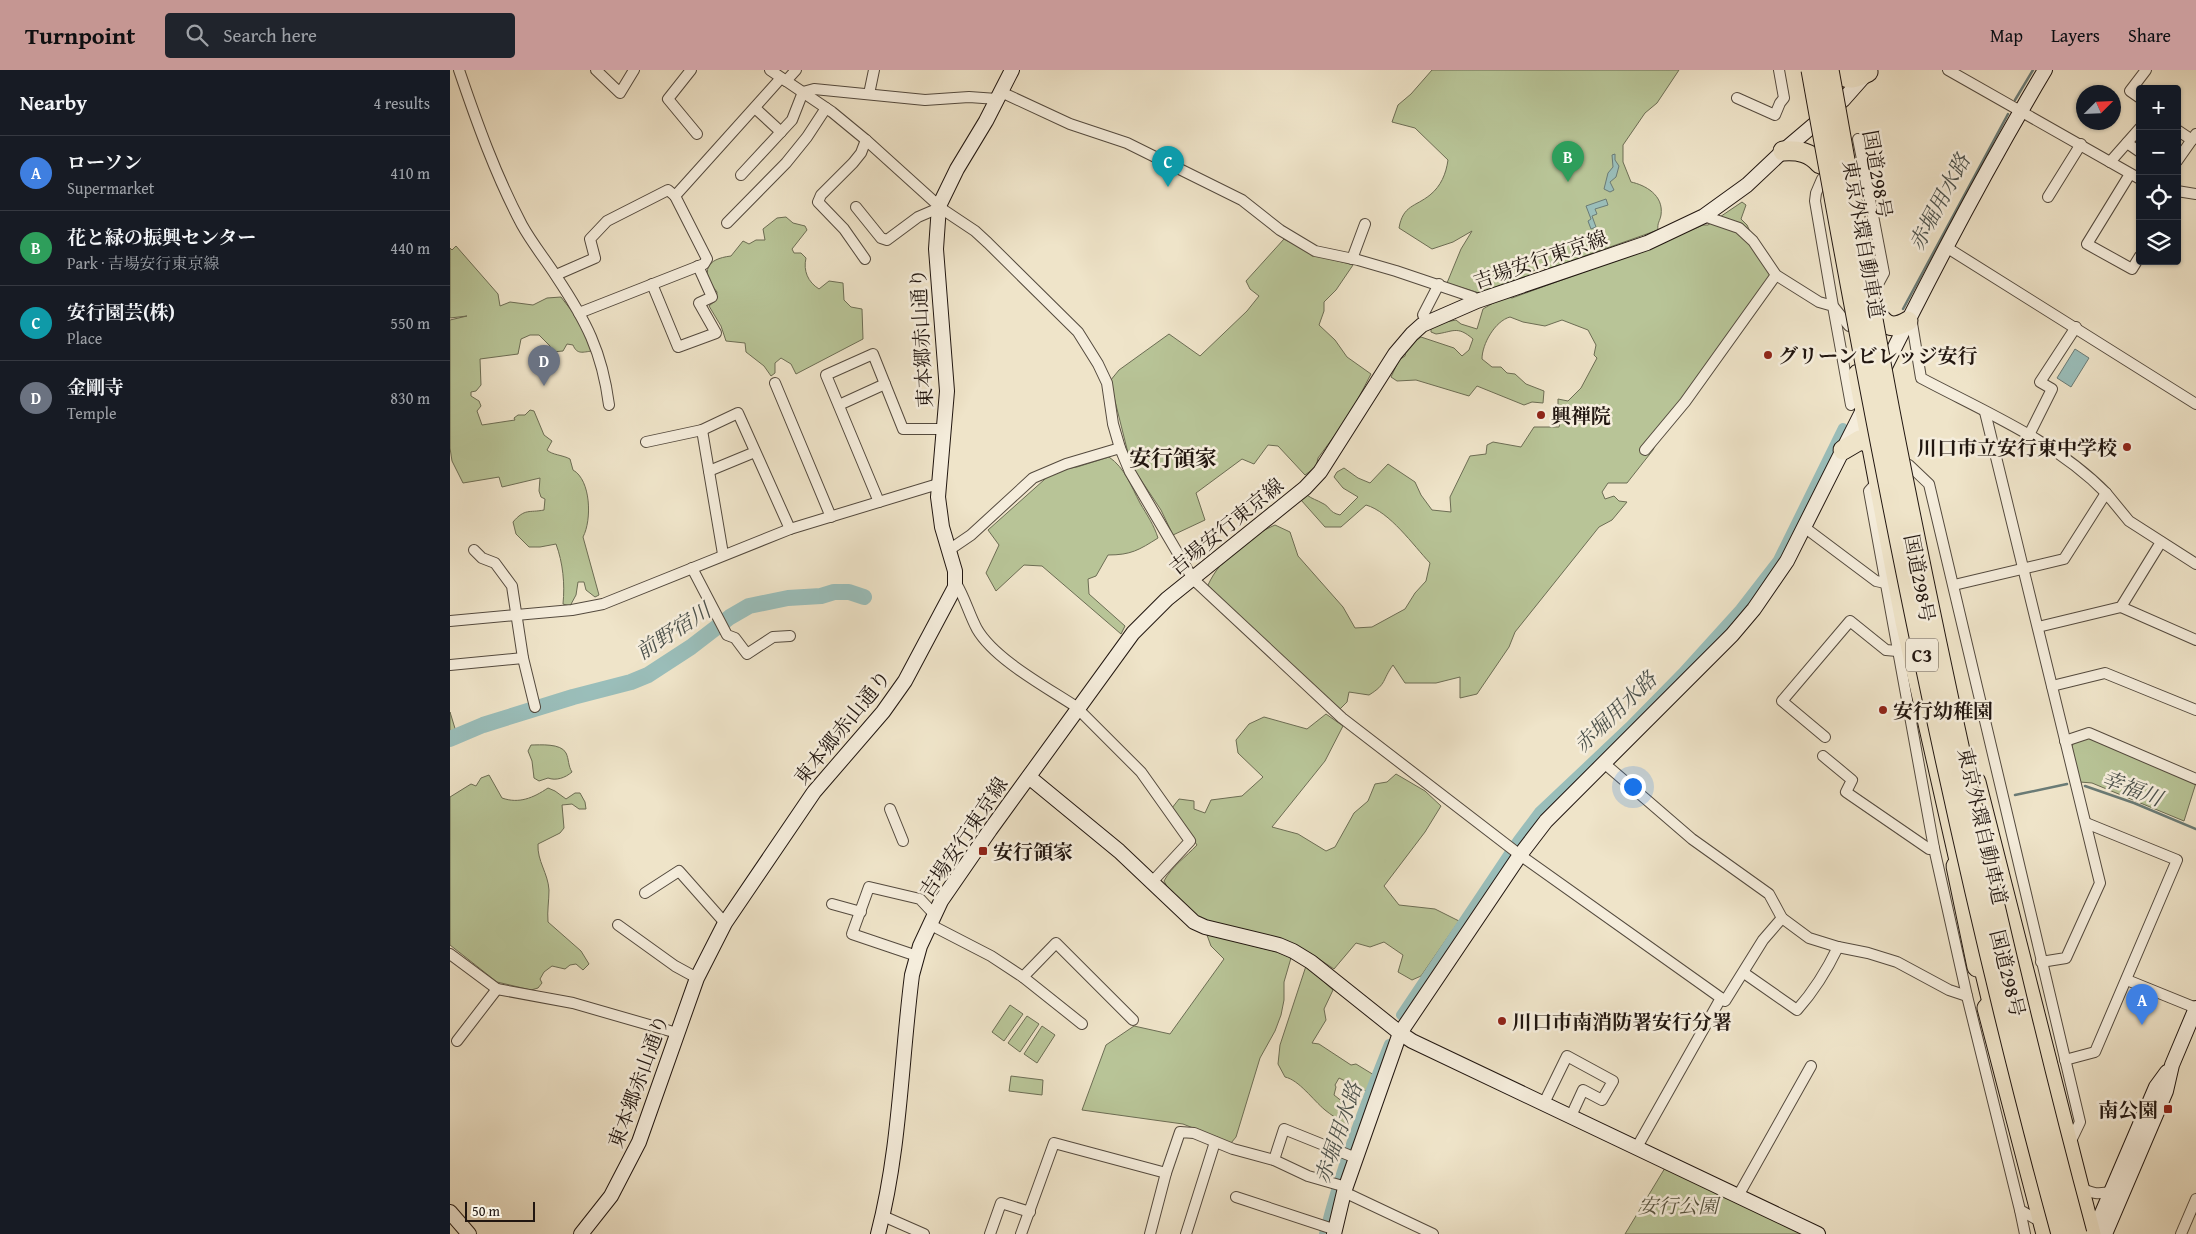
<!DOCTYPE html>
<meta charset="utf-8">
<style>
:root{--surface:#171b24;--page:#20242c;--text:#f1f3f6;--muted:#9ea1a6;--line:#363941;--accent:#c59692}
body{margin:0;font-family:"Gentium Book Plus","Noto Serif JP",serif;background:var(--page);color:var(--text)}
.controls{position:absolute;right:15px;top:15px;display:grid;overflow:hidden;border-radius:5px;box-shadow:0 1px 4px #0004}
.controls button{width:45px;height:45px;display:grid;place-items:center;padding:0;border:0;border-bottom:1px solid var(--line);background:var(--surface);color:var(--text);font:25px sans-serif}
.compass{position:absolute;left:1626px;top:15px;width:45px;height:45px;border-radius:50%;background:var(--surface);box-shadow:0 1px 4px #0004;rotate:66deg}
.scale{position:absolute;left:15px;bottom:12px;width:70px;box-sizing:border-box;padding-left:5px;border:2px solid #211610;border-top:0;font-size:14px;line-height:18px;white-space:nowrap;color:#211610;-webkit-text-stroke:4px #f5eddc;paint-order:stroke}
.you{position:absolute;left:1182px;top:716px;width:18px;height:18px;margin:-12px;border:4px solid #fff;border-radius:50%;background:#1a73e8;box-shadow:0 0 0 8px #1a73e833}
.badge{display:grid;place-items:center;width:32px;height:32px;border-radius:50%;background:var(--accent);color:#fff;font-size:16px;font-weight:700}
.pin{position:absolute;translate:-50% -41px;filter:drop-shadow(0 1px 2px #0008)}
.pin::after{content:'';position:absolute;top:26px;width:18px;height:15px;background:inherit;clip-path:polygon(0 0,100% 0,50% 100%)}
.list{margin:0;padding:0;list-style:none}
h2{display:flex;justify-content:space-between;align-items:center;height:65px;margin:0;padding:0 20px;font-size:21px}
h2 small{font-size:16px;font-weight:400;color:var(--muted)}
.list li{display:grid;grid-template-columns:32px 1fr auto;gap:15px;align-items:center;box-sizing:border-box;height:75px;padding:0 20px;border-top:1px solid var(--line)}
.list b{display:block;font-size:19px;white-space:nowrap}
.list p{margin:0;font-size:16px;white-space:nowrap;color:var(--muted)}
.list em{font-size:16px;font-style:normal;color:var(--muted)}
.icon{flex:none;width:28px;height:28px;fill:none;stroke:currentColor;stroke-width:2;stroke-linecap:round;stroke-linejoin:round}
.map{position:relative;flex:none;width:1746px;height:1164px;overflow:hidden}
header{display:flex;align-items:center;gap:30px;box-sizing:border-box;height:70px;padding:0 25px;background:var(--accent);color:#111}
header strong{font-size:24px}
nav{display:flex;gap:28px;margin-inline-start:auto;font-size:18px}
.search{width:350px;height:45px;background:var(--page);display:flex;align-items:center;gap:12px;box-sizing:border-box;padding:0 18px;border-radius:5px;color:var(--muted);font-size:19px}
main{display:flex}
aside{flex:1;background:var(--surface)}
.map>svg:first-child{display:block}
.green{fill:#b8c497;stroke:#6c6d54}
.water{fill:#9abeba;stroke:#6a7b76}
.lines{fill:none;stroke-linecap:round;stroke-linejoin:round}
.stream{stroke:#6a7b76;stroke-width:2.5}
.canal{stroke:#9abeba;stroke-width:10}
.river{stroke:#9abeba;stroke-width:16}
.street-casing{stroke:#544a3e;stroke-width:12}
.secondary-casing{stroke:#211610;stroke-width:16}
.highway-casing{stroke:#211610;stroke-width:21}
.street{stroke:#f5eddc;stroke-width:10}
.secondary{stroke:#f5eddc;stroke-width:14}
.highway{stroke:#efe4c9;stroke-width:19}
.highway-bridge-casing{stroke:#211610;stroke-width:21;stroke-linecap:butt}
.highway-bridge{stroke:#efe4c9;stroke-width:19}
.poi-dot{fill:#8f2418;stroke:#f5eddc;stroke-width:2}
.labels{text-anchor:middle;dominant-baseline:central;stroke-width:5;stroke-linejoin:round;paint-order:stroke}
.shield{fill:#f5eddc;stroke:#61564d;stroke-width:1}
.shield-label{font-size:19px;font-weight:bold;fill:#211610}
.street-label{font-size:20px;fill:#211610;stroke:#f5eddc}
.poi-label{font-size:20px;font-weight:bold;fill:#211610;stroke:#f5eddc;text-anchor:start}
.park-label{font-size:20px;font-style:italic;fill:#56533f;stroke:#f5eddc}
.water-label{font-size:21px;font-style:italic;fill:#4b514c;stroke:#f5eddc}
.quarter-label{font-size:22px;font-weight:bold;fill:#211610;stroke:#f5eddc}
</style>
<header>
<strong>Turnpoint</strong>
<div class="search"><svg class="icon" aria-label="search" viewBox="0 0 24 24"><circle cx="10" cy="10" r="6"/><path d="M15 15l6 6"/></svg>Search here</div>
<nav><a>Map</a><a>Layers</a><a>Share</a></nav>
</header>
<main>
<aside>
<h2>Nearby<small>4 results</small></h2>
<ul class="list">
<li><span class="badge" style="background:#3f7fe0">A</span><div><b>ローソン</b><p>Supermarket</p></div><em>410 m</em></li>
<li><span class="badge" style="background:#2e9e5b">B</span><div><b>花と緑の振興センター</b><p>Park · 吉場安行東京線</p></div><em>440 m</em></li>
<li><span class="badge" style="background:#0f9aa8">C</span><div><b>安行園芸(株)</b><p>Place</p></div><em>550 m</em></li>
<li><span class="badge" style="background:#6b7280">D</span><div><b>金剛寺</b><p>Temple</p></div><em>830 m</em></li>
</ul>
</aside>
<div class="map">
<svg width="1746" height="1164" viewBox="0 0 1746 1164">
<rect width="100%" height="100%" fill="#efe4c9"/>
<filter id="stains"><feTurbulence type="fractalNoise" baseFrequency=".004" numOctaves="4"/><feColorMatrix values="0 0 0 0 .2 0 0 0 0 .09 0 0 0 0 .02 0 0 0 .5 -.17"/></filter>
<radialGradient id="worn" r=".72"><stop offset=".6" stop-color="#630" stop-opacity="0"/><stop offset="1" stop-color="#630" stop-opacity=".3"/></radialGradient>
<g class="green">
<path d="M982 0H1229L1207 33 1195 43 1173 75V92L1181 112C1195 115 1214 125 1211 145 1210 151 1207 153 1208 160L1095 200 1093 196 1083 201 1081 205 1029 223 997 213 1011 179 1022 161 1003 172 982 179 949 158C953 135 965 137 980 125 991 116 996 104 998 90L965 58 942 52 948 35 961 24Z"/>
<path d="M1292 132 1296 135 1291 149 1297 155 1321 207 1246 312 1222 341 1203 380 1177 413H1158L1152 422 1155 429 1164 426 1169 431 1177 432 1162 450 1149 457 1065 562 1059 577 1027 624 1010 628V607L986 613H955L943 595C932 610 937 614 919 625L899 622 897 632 890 639 796 557 758 515C771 487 798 467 825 455L840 462 848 486 893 537 905 558 922 557 955 539 965 523 976 511 980 493C963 475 940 442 916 435L891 457H875L851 430 857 425C862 429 867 430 872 433 881 437 878 442 890 445L908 427 893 418 884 407 887 402 894 398 908 408 920 413 938 394 965 412 971 425 982 440 1001 442 1000 427 1020 386 1036 384 1037 375 1043 372 1071 377 1084 357H1109L1112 346 1108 342V329L1118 331 1131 318 1147 288 1144 285 1146 275 1138 260 1112 250 1095 256 1073 252 1060 247C1045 251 1032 274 1032 289L1042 297H1051L1057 303 1065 304 1076 314 1094 321 1093 333 1082 332 1074 335 1027 316 1019 326 966 310 947 311 941 307 949 290 955 286 957 277 971 267 1004 278 1012 286 1019 280 1023 269C1007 255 1003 262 986 264L981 262V255L1006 250 1011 254 1027 259 1033 239 1055 226 1062 228 1189 182 1253 155H1258Z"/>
<path d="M336 147 343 153 355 156 357 160 342 179 344 183H351L356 188C353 201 358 212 369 219L379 211 393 213 394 230 401 237 412 239 413 269 346 304 341 294 331 288 325 293V303L321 306 314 296 296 282 295 273 276 271 271 256 259 236 266 230 267 222C250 201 256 189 281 186L293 171 299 174 306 170H315L313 159 327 148Z"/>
<polygon points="834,169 863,184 903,195 886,220 874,232 874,241 869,255 885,270 897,287 921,304 899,346 868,388 866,397 855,405 828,376 818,375 804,394 792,389 746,423 755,450 723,465 711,440 681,395 660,311 669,300 719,264 750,286 797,241 809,226 800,219 796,211"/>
<path d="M6 176 48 224 50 236 60 232 83 235 97 228 111 227 131 253 142 281C133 282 127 285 123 275L117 274 113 281 102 282 100 276 89 265H80L71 269 68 284 30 289 31 315 26 321 21 322V326L29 331 31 336 27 341 32 355 65 350 64 348 68 345H75L80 340 84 341 94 365 102 371 97 380C102 385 113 385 120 389L123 400C141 410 142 450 133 467L149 525 145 527 136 520 134 512H128L126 525 120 536 113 534C115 514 113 493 106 474L90 477H79L66 464 63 452C75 438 79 443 94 440L95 429 91 427 89 421 90 408 52 417 49 407 13 413 2 391 0 378V250L17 246 0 248V178L2 180Z"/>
<path d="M659 387C675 398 681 416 690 433 697 445 704 455 708 468 689 480 681 485 658 485L646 506 638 509 639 524 675 556 671 564 592 496 574 495 546 521 536 503 549 475 538 460 604 401 627 397Z"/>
<polygon points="0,642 7,665 0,669"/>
<path d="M876 644 893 656 875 691 822 757 848 764 876 781 885 777 904 743 918 731 925 714 937 712 946 704 975 721 991 736 975 762 934 816 949 835 985 839 1009 851 971 906 962 910 948 902 953 885 934 872 920 877 906 873 884 899 860 883 760 853 743 844 720 822 714 811C722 796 736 787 747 775L722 738 729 729 744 731V739L755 743 761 730 792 726 813 707 788 683 786 670 799 654 814 647 857 659Z"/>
<polygon points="1634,668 1640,668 1746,713 1734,751 1642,713 1630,712 1621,678 1624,672"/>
<path d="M81 675C90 675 111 673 116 683 119 689 118 696 122 702 115 708 106 711 98 708L89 711 84 708 82 691 78 681Z"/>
<path d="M39 705 52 728C69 734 83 728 98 718L105 721 116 729 125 723H130L135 732 136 739H129L122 734 112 735 114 758 110 763 88 774C87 791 98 803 99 820 99 831 97 841 98 852L131 881 139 894 133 900 126 894 120 895 115 899 102 896 94 902 90 909 92 913 88 918 81 920 47 912 0 875V727L21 714 26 716 31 708Z"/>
<path d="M757 865C776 865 790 873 807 877 820 880 830 882 841 888L834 912V930L831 945 825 961 810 988 786 1067 781 1073 733 1054 632 1040 656 975 684 956 720 964 774 889 761 876Z"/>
<path d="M856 896 883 920 874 939 876 950 862 973 869 974 901 995 906 994 924 1005 918 1022 889 1008 885 1015 886 1017 884 1025 898 1036 899 1050 895 1054C888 1049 881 1045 875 1040 863 1030 849 1010 835 1007L828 994 830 975Z"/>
<polygon points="560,935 573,944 554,971 542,962"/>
<polygon points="577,946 589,954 570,982 558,973"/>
<polygon points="592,956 605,965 587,993 574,984"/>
<polygon points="561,1006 593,1010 592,1025 559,1021"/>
<polygon points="1215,1098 1359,1164 1175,1164"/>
</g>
<g class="water">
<polygon points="1165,84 1165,90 1169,96 1166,107 1160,112 1164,120 1160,122 1154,119 1158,103 1163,97 1162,85"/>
<polygon points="1156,129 1158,135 1145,139 1147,144 1142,146 1146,157 1141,159 1138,151 1141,149 1136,136"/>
<polygon points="1625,279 1639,288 1621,317 1607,308"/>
</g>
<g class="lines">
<g class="stream">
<polyline points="1565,30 1583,0"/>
<polyline points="1453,239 1558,44"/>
<polyline points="1635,716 1684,733 1746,759"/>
<polyline points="1565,725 1617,714"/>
</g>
<g class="canal">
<polyline points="951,945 1068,770 1089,742 1179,657 1232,603 1290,539 1328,490 1393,358"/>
<path d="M874 1164C890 1099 914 1036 939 974"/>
</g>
<polyline class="river" points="0,669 33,655 123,627 181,612 198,605 241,577 280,547 299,536 338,528 371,526 384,522 399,522 414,527"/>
<g class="street-casing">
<g id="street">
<path d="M9 0C27 53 46 106 72 155 82 173 95 189 106 206 136 251 152 281 159 335"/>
<polyline points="146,0 170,23 184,0"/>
<polyline points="241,0 218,29 247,64"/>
<polyline points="320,0 382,42 416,70 489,136"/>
<polyline points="1498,0 1690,109"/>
<polyline points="336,11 346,0"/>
<polyline points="551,22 620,54 677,73 792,130 830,160 865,181 908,190 946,201 1023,227 1027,231"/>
<polyline points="419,24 424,0"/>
<polyline points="1287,28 1325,45 1330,33 1334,28 1329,0"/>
<polyline points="1690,28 1680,21 1696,0"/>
<polyline points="305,38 331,62"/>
<polyline points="1727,60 1742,70"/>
<polyline points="1408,69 1418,119"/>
<polyline points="1677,73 1690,82"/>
<polyline points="1727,91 1746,64"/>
<polyline points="1660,92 1690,58"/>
<polyline points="1680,104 1637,174 1682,199 1690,186"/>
<polyline points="291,105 342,50 353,22 364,19 475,30 519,27 547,29"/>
<polyline points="1372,109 1366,123 1365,131 1383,236 1399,256"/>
<polyline points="1407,111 1418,119 1434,203 1426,218"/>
<polyline points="1727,121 1746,124"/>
<polyline points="1598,127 1631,74"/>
<polyline points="406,137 431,168 437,170 468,147 489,138"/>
<polyline points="489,137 525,161 538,173 628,262 648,294 657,313 663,354 670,378 680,402 743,509 892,648 1070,785 1271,928"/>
<polyline points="1254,146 1289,158 1303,171 1326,205 1369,232 1383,236 1401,335"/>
<polyline points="277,153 336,93 357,67 376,38"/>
<polyline points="1496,177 1746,334"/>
<polyline points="415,189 394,159 368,132 371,125 403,93 411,83 416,70"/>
<polyline points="902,189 915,154"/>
<polyline points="106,205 145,188 140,169 157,151 218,120 225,126 331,8"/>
<polyline points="202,214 228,277 266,263 249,233 262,227 248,196"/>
<polyline points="129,243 254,194 257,189 225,126"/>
<path d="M1461 247 1471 308C1535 342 1605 371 1656 423"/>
<polyline points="978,252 973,245 989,214"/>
<polyline points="325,313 381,447"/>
<polyline points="389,335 435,314"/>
<polyline points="1535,342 1650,813 1616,888 1591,892"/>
<polyline points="252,360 273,484"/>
<polyline points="1579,365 1602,319 1590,312 1626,257"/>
<polyline points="196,372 252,360 288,343 340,459"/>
<polyline points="1195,380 1235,332 1326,205"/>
<polyline points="1459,395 1479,414 1630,1052 1620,1073"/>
<polyline points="259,401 305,382"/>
<polyline points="1427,412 1419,421 1484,778 1517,926 1570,1140 1593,1153"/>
<polyline points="429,432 376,305 423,284 453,359 494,359"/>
<polyline points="1354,457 1426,511 1435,513"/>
<polyline points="24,480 32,488 45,493 62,516 73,588 85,637"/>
<polyline points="499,480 521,465 583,408 616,394 670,378"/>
<polyline points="242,498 277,565 285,568 297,584 323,567 340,566"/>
<path d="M506 513C515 528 519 544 527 559 545 590 598 618 628 638"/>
<polyline points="1504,515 1614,489 1656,423 1679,451 1746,494"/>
<polyline points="1671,537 1746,570"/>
<polyline points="0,551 122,540 153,534 340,459 488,414"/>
<polyline points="1588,557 1671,537 1711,472"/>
<polyline points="0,595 73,588"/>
<polyline points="1602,616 1655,603 1746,640"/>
<polyline points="627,638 691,702 740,771 702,812"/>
<polyline points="1375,667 1332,631 1400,551 1436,580 1447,581"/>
<polyline points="1615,671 1639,663 1746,709"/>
<polyline points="1373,686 1402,710 1396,722 1479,779 1484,778"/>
<polyline points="1155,694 1242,769 1319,824 1332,848 1359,868 1388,877 1418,883 1447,892 1499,920 1517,926"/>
<polyline points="440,739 453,771"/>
<polyline points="195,823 229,801 275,853"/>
<polyline points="382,834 411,842"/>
<polyline points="479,854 541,886 573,907 606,873 683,950"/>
<polyline points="168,855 225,896 247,908"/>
<polyline points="0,884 47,919 123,933 227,963"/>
<polyline points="467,886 402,864 419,817 470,829 484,844"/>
<path d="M1294 903 1347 940C1364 921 1377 900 1388 877"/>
<polyline points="573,907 632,954"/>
<polyline points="1677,910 1746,938"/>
<polyline points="7,971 47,919"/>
<polyline points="1615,990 1645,982 1727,790 1636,753"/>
<polyline points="1094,1033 1117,986 1163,1011 1152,1030 1133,1020 1121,1046"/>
<polyline points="1187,1077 1271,928 1275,931 1313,870 1332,848"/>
<polyline points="824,1090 834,1059 906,1088"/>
<path d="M1630 1117C1642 1124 1649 1125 1662 1121"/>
<polyline points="894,1122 983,1164"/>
<polyline points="1288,1126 1361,996"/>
<polyline points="786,1127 886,1160"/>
<polyline points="1570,1140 1575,1164"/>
<polyline points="433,1146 474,1164"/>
<polyline points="540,1164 551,1133 580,1142"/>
<polyline points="571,1164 604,1073 716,1103"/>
<polyline points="700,1164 716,1103 730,1062 744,1063 783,1079 824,1090 858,1106 896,1117"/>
<polyline points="736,1164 765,1072"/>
<polyline points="1731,1164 1746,1129"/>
</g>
</g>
<g class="secondary-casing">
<g id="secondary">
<path d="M1432 303C1483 200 1536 99 1595 0"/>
<polyline points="579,707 669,781 744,852 755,857 829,875 843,881 861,892 950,963 962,971 1368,1164"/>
<polyline points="0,1142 19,1164"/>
<polyline points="131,1164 161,1126 189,1072 247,908 275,853 364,722 433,642 455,611 505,517 505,501 492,457 488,427 497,321 486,179 489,136 507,99 536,51 562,0"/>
<path d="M428 1164C450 1080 451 991 462 905L470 876 491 831 540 760 683 563 717 529 855 418 870 402 945 284 962 264 972 255 1027 231 1197 173 1254 146 1297 115 1333 81 1393 30 1416 4"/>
<polyline points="884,1164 894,1122 950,963 1070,785 1096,751 1282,565 1304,539 1337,491 1415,336"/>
<polyline points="1643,1164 1706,1017 1717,1002"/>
<polyline points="1655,1164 1716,1021 1722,995 1746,938"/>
</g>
</g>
<g class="highway-casing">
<g id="highway">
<path d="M1387 2C1398 12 1406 8 1418 2"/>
<path d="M1333 81C1348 80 1360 82 1370 94"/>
<path d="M1431 249C1440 259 1447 257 1458 251"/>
<polyline points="1408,304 1455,552 1513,808"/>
<polyline points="1393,380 1410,370 1420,373"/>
<polyline points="1526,712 1641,1164"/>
<polyline points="1506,796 1527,897"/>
<polyline points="1530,882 1546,949"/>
<polyline points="1537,938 1596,1164"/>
</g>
</g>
<use href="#street" class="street"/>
<use href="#secondary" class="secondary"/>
<use href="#highway" class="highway"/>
<g class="highway-bridge-casing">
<g id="highway-bridge">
<path d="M1361 0C1431 391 1506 781 1611 1164"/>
<path d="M1379 0C1402 126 1422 252 1447 377 1499 641 1557 904 1627 1164"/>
</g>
</g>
<use href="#highway-bridge" class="highway-bridge"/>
</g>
<g class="poi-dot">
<circle cx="1318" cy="285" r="5"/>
<circle cx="1091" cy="345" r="5"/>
<circle cx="1677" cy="377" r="5"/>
<circle cx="1433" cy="640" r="5"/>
<rect x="528" y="776" width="10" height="10" rx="2.5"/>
<circle cx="1052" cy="951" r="5"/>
<rect x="1713" y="1034" width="10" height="10" rx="2.5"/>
</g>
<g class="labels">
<rect class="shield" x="1456" y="568.5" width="32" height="33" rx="4"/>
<g class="shield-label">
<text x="1472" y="585">C3</text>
</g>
<g class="street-label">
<text transform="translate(1428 104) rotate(80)">国道298号</text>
<text transform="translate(1414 169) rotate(80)">東京外環自動車道</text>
<text transform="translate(1090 189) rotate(-19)">吉場安行東京線</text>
<text transform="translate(471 268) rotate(-93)">東本郷赤山通り</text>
<text transform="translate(776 456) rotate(-39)">吉場安行東京線</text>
<text transform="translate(1470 508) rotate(79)">国道298号</text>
<text transform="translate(392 657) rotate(-51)">東本郷赤山通り</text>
<text transform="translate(1533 756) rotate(77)">東京外環自動車道</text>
<text transform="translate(513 767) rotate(-56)">吉場安行東京線</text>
<text transform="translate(1558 903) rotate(76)">国道298号</text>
<text transform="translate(188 1011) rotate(-70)">東本郷赤山通り</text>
</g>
<g class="poi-label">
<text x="1328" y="285">グリーンビレッジ安行</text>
<text x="1101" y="345">興禅院</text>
<text x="1667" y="377" text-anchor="end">川口市立安行東中学校</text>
<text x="1443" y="640">安行幼稚園</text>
<text x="543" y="781">安行領家</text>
<text x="1062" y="951">川口市南消防署安行分署</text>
<text x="1708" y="1039" text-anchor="end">南公園</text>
</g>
<g class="park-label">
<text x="1228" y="1135">安行公園</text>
</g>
<g class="water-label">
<text transform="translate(1489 132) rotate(-62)">赤堀用水路</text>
<text transform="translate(223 561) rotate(-33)">前野宿川</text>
<text transform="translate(1165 642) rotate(-44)">赤堀用水路</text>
<text transform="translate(1682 718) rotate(21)">幸福川</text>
<text transform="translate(888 1063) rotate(-71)">赤堀用水路</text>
</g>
<g class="quarter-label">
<text x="723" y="388">安行領家</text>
</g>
</g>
<rect width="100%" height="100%" filter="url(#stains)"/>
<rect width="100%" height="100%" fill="url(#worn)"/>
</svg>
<div class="controls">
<button>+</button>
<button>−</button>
<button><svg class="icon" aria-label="locate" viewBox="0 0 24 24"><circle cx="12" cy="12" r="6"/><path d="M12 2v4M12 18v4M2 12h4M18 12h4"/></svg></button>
<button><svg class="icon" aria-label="layers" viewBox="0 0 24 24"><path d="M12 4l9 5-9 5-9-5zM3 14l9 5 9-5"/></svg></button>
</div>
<svg class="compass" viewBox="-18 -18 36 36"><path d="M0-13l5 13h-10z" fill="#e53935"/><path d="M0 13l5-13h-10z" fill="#9ea1a6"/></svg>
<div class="scale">50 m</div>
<div class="you"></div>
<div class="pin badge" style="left:1692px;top:955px;background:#3f7fe0">A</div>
<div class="pin badge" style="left:1118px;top:112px;background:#2e9e5b">B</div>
<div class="pin badge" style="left:718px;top:117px;background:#0f9aa8">C</div>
<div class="pin badge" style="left:94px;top:316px;background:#6b7280">D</div>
</div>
</main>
